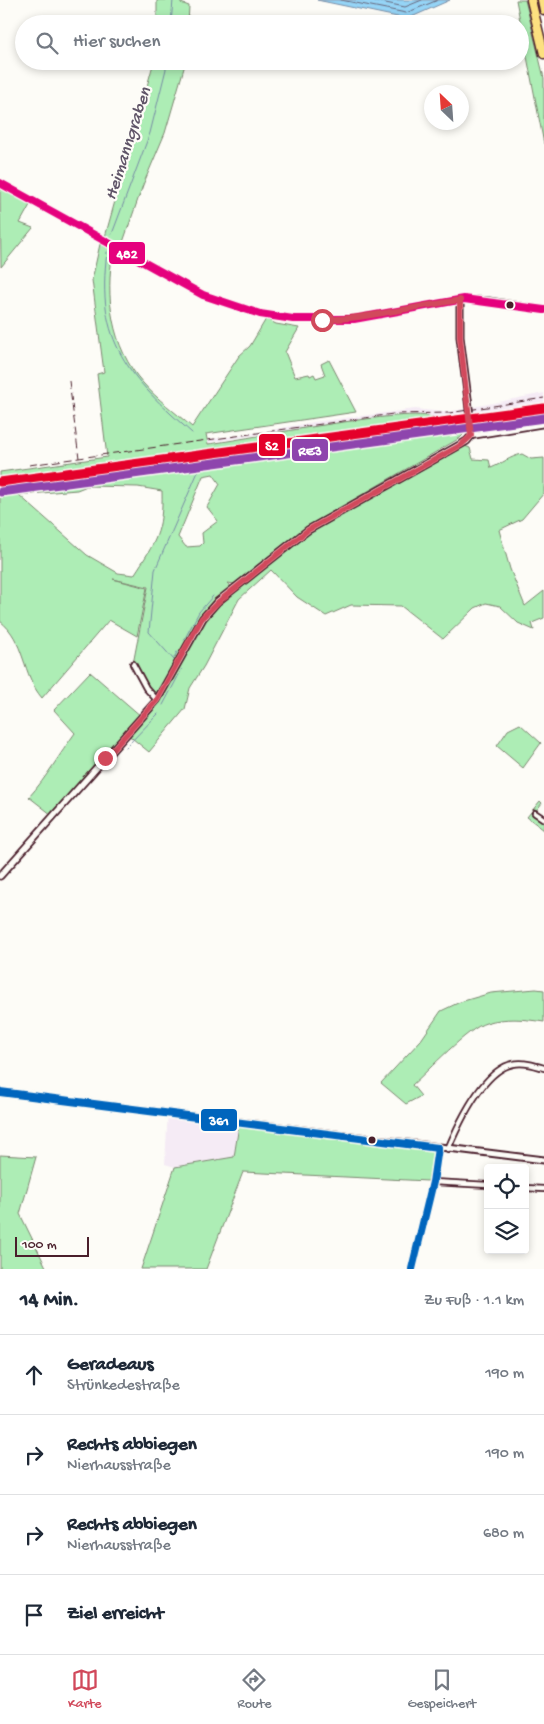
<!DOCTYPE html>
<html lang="de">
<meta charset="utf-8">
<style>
:root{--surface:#fff;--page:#f6f6f7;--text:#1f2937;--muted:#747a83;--line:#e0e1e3;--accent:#d1495b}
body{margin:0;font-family:"Gochi Hand",sans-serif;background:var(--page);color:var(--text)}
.controls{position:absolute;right:15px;bottom:15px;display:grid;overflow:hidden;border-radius:5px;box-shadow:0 2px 8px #0003}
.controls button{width:45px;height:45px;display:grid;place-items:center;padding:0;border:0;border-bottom:1px solid var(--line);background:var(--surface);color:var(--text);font:25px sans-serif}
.compass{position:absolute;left:424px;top:85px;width:45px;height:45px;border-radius:50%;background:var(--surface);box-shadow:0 2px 8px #0003;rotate:335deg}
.scale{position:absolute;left:15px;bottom:12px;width:74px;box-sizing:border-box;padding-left:5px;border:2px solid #4a1f2b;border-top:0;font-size:14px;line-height:18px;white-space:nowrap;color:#4a1f2b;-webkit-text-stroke:4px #fdfcf7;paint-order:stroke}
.stop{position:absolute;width:15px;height:15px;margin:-11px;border:4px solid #d1495b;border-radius:50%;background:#fff}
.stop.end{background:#d1495b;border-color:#fff;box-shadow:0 1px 5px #0008}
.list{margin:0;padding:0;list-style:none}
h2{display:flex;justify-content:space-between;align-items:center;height:65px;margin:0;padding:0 20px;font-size:21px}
h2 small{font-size:16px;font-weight:400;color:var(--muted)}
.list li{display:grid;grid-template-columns:32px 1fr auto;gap:15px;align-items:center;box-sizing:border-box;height:80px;padding:0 20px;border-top:1px solid var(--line)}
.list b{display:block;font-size:19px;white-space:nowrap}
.list p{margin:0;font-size:16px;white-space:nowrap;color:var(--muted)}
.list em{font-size:16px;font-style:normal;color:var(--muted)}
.icon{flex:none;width:28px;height:28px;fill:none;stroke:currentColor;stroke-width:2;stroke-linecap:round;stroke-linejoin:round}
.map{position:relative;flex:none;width:544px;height:1269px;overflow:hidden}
.search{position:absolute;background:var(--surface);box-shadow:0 2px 8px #0003;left:15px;right:15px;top:15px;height:55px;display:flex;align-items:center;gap:12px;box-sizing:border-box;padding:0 18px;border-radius:28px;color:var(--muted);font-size:19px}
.sheet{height:385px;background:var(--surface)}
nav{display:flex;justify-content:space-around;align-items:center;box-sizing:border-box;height:70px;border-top:1px solid var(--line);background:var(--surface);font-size:14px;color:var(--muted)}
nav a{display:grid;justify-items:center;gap:2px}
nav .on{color:var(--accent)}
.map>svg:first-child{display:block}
.built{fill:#f5ebf5}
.green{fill:#adedb5;stroke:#7c8670;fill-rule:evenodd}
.water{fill:#95d4f6;stroke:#778ca5}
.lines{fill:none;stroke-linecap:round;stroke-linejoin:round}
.shore{stroke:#68677c;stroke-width:1}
.stream{stroke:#778ca5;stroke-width:1}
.minor-casing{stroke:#4a1f2b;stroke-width:8}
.tertiary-casing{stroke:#4a1f2b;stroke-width:9}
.secondary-casing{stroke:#4a1f2b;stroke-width:9}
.motorway-casing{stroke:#4a1f2b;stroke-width:11}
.minor{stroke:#fdfcf7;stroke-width:4.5}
.tertiary{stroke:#fdfcf7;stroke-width:5}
.secondary{stroke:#fdfcf7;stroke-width:5.5}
.motorway{stroke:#fce080;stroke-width:8}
.rail{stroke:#4a1f2b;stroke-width:1;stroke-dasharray:8 4;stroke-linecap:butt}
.secondary-bridge-casing{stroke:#4a1f2b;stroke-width:9;stroke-linecap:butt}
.secondary-bridge{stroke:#fdfcf7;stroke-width:5.5}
.bus-1-casing{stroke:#fdfcf7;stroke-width:11}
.bus-2-casing{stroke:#fdfcf7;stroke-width:11}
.bus-1{stroke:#e5007d;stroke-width:8}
.bus-2{stroke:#0065bd;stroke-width:8}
.rail-1-casing{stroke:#fdfcf7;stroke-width:12}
.rail-2-casing{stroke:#fdfcf7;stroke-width:12}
.rail-1{stroke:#e4002b;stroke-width:9}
.rail-2{stroke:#8e44ad;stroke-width:9}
.route{stroke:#d1495b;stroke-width:6}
.bus-dot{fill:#4a1f2b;stroke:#fdfcf7;stroke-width:2}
.labels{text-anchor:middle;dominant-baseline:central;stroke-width:4.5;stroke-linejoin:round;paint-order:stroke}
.water-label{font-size:18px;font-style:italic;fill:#605568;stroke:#fdfcf7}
.line-badge{stroke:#fdfcf7;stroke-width:2}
.badge-label{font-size:14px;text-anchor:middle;font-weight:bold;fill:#fff}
</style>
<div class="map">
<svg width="544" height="1269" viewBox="0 0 544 1269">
<rect width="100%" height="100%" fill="#fdfcf7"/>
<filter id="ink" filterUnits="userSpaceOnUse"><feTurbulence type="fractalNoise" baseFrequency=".02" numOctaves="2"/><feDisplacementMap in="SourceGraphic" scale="10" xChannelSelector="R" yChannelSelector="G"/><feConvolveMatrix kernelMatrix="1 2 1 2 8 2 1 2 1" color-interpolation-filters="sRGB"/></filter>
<g filter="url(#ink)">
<g class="built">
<polygon points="544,393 544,414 0,487 0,479 434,418 411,414 274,432 169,449 107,452 244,435 314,422 415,409 444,412 458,410"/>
<polygon points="168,1109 239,1117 234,1157 175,1167 165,1164"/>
</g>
<g class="green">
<polygon points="157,0 181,0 181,3 189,6 188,24 157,24"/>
<polygon points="516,0 525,0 544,78 544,144"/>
<polygon points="154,61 186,61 165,133 143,185 122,245 105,237"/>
<polygon points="0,188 30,205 20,223 33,228 1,267"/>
<path d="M100 244 113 251C105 296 111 347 143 383 157 399 175 412 192 427L239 356 250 346 266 319 276 324 299 328 285 352 295 377 309 374 310 376 314 374 316 378 325 375 321 364 329 360 356 412 206 434 208 444C243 440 413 405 434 418L0 479V472L107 457 97 374 104 372 92 280Z"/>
<path d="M465 425 464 434 460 438 318 520 290 539 234 584 228 583 234 590 306 534 465 446 470 448 473 459 489 460 491 468C503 463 509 457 522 454L531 459 544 458V493L522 519 499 530 510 569 525 606 544 591V618L532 623 534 630 518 623 500 606 486 603 475 608 443 639 401 606 351 605 326 616 297 597 271 570 239 599 204 666 190 688 185 709 149 752 127 734 56 818 29 797C47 777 59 755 75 733L54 710 90 672 142 717 156 701 133 664 148 587 113 579 147 588 137 636 109 620 42 698C22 675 25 640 0 621V487ZM213 474 220 484 207 507 218 521 202 533 203 543 200 546 186 547 178 537 203 476ZM87 486 138 487 162 491C163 532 156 541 134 575L118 573 87 555 19 495 77 490Z"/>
<polygon points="520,724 541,743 523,768 497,746 508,730"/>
<polygon points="540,801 542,803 536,811 544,815 544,830 527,817"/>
<path d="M536 989 544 990V1022C525 1019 505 1017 486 1023 468 1028 428 1071 412 1085L421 1096 406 1104 381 1083 421 1040 441 1011 460 1002 491 993Z"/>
<polygon points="239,1125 434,1151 428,1181 243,1172 206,1269 141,1269 175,1167 234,1157"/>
<polygon points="0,1155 36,1157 20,1214 47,1269 0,1269"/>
</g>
<polygon class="water" points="317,0 450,0 407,19"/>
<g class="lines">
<g class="shore">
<polyline points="341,0 406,13 438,0"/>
<polyline points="371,0 405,7 422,0"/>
</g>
<g class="stream">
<polyline points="171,24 173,0"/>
<polyline points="112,234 150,133 168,61"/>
<path d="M107 252C95 342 129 377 192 433"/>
<polyline points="184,640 199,612 213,596"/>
<polyline points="174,658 177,652"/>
<polyline points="174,660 149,632 155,570 201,465"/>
<polyline points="163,705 182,669"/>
<polyline points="126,747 158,714"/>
</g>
<g class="minor-casing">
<g id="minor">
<polyline points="471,436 544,424"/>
<polyline points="133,664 146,688 157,700"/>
<polyline points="535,813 544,819"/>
<path d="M448 1149C459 1123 483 1070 513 1064 524 1062 534 1065 544 1068"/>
<polyline points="433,1182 488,1185"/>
<polyline points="525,1188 544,1189"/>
<polyline points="412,1269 433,1182 438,1148"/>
</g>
</g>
<g class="tertiary-casing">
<polyline id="tertiary" points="0,1092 544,1160"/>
</g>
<g class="secondary-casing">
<g id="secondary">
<polyline points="0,183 203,295 260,314 293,319 354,319 464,299 489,301 544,310"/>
<polyline points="460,300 460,337 468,399"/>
<polyline points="0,876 157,700 203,618 217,602 308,530 467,441 471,436 471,427"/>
</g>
</g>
<g class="motorway-casing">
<g id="motorway">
<polyline points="531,0 544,54"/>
<polyline points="542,0 544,10"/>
</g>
</g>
<use href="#minor" class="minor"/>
<use href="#tertiary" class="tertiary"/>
<use href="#secondary" class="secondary"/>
<use href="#motorway" class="motorway"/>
<g class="rail">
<polyline points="69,381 79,458"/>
<polyline points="29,465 393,414 449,413 544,398"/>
</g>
<g class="secondary-bridge-casing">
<polyline id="secondary-bridge" points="468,399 471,427"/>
</g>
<use href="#secondary-bridge" class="secondary-bridge"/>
<g class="bus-1-casing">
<polyline id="bus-1" points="0,183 203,295 260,314 293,319 354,319 464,299 544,310"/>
</g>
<g class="bus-2-casing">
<g id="bus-2">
<polyline points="0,1092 438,1148"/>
<polyline points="412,1269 433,1182 438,1148"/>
</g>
</g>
<use href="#bus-1" class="bus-1"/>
<use href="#bus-2" class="bus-2"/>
<g class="rail-1-casing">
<polyline id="rail-1" points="0,482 544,408"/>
</g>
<g class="rail-2-casing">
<polyline id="rail-2" points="1,492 544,418"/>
</g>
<use href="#rail-1" class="rail-1"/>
<use href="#rail-2" class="rail-2"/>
</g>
</g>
<g class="lines" filter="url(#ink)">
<path class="route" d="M105 758 157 700 202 618 218 602 308 530 461 445 471 436 460 337V300C412 307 371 318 322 320"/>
</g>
<g class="bus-dot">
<circle cx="510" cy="305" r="4.5"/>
<circle cx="372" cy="1140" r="4.5"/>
</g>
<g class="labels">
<g class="water-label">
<text transform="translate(129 144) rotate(-72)">Heimanngraben</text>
</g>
</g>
<g class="line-badge">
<rect x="108" y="241" width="38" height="24" rx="5" fill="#e5007d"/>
<rect x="258" y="433" width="28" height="24" rx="5" fill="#e4002b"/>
<rect x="291" y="438" width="38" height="24" rx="5" fill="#8e44ad"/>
<rect x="200" y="1108" width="38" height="24" rx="5" fill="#0065bd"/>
</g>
<g class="badge-label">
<text x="127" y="258">482</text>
<text x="272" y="450">S2</text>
<text x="310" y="455">RE3</text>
<text x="219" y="1125">361</text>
</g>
</svg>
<div class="controls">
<button><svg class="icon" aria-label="locate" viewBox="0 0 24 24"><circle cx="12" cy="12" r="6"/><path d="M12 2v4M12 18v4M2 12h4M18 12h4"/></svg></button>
<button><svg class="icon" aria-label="layers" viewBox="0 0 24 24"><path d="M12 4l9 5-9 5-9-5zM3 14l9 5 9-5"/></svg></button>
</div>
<svg class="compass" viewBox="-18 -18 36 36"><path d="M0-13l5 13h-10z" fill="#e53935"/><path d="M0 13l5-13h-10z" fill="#747a83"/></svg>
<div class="scale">100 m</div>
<div class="stop" style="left:322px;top:320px"></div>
<div class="stop end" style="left:105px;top:758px"></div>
<div class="search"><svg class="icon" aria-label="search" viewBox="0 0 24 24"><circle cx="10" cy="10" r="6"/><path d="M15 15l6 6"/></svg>Hier suchen</div>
</div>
<section class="sheet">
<h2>14 Min.<small>Zu Fuß · 1.1 km</small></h2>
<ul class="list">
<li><svg class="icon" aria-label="ahead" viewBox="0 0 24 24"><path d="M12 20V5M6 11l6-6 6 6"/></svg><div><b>Geradeaus</b><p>Strünkedestraße</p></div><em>190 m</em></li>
<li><svg class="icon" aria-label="right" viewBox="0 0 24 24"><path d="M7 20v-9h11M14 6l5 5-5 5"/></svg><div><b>Rechts abbiegen</b><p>Nierhausstraße</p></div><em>190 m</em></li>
<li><svg class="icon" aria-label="right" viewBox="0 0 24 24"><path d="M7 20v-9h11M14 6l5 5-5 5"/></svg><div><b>Rechts abbiegen</b><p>Nierhausstraße</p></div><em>680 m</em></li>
<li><svg class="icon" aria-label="arrive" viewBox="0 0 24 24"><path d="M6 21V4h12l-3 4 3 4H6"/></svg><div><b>Ziel erreicht</b></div></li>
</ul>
</section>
<nav>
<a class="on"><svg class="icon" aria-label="map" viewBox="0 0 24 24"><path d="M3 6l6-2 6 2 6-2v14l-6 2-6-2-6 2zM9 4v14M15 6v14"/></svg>Karte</a>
<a><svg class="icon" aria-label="directions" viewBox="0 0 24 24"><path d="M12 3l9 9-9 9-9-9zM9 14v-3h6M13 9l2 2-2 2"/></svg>Route</a>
<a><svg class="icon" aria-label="saved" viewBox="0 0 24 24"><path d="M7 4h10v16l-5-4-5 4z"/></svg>Gespeichert</a>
</nav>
